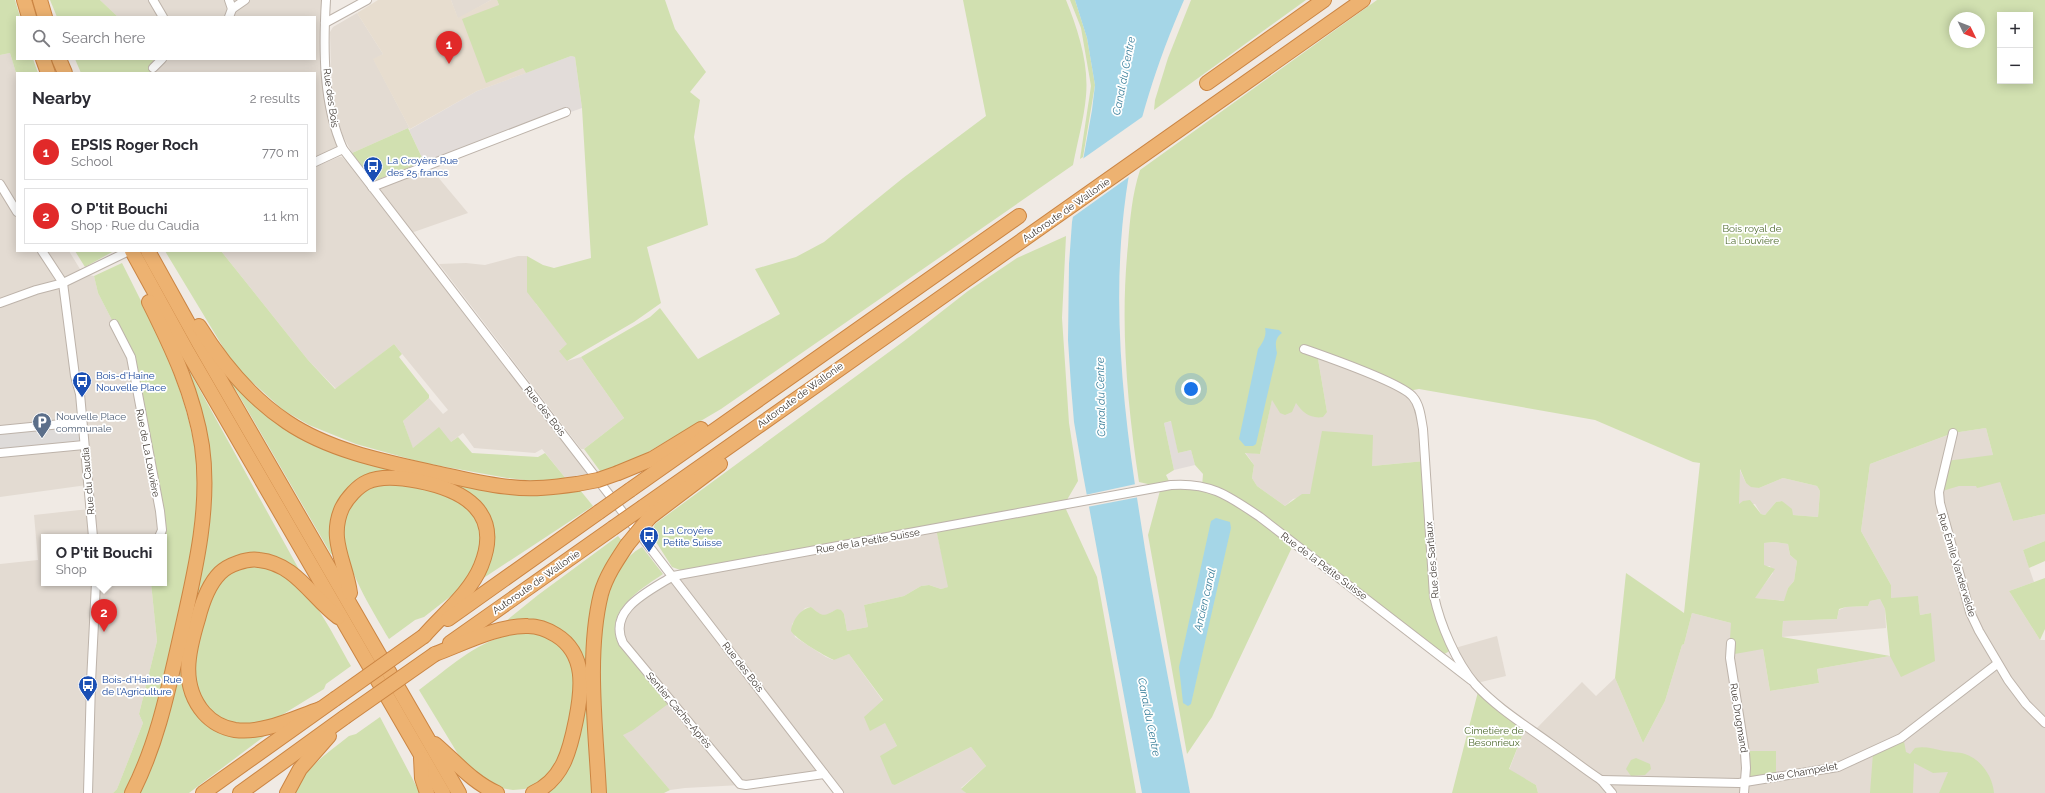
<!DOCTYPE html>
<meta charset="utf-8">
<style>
:root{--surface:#fff;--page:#f2f2f3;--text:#2b2b33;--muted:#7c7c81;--line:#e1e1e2;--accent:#e12929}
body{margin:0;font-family:Raleway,sans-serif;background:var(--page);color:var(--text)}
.controls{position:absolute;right:12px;top:12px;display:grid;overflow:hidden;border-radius:0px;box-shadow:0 2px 10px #0003}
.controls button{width:36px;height:36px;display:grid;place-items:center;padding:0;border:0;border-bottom:1px solid var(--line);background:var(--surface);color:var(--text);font:20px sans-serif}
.compass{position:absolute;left:1949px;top:12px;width:36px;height:36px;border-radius:50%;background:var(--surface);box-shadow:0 2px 10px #0003;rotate:133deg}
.you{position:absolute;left:1191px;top:389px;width:14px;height:14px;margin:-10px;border:3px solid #fff;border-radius:50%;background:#1a73e8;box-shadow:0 0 0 6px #1a73e833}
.badge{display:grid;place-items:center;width:26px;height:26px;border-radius:50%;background:var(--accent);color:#fff;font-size:13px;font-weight:700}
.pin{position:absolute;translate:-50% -33px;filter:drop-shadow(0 1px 2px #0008)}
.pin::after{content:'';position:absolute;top:21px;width:14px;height:12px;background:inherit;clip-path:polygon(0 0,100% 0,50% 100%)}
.popup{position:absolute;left:41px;top:534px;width:126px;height:52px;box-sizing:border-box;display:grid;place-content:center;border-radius:0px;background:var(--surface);filter:drop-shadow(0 1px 3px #0005);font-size:13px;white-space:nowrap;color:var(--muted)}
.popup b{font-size:15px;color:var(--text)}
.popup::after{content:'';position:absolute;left:50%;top:100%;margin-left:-8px;border:8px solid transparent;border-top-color:var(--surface)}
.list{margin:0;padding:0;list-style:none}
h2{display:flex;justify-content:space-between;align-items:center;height:52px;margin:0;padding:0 16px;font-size:17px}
h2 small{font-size:13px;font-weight:400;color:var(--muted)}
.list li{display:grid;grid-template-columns:26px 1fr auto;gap:12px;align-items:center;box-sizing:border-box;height:56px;margin:0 8px 8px;padding:0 8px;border:1px solid var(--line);border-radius:0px}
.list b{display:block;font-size:15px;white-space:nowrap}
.list p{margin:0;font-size:13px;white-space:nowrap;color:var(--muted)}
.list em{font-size:13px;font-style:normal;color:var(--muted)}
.icon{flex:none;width:22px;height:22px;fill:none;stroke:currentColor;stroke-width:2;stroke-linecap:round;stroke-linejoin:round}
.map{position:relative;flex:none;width:2045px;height:793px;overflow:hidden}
.search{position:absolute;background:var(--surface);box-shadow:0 2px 10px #0003;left:16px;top:16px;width:300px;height:44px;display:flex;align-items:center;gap:10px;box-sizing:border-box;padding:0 14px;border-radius:0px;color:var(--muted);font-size:15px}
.panel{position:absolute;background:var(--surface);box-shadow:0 2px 10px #0003;left:16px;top:72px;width:300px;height:180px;border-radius:0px}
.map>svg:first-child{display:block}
.residential{fill:#e3dbd2}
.industrial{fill:#e2dcd9}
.education{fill:#e7ddcf}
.green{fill:#d1e0b0;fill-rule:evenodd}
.parking{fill:#dedbd9}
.water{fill:#a5d6e7}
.pier{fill:#f0eae4}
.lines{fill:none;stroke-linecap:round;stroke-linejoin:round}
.minor-casing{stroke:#bdb3aa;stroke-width:10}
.motorway-casing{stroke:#cb8543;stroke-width:16}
.minor{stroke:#fff;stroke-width:8}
.motorway{stroke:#edb271;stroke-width:14}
.motorway-bridge-casing{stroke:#cb8543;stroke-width:16;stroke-linecap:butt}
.motorway-bridge{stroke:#edb271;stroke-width:14}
.labels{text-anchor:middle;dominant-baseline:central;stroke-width:3.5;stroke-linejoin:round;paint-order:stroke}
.street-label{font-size:10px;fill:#413a34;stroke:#fff}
.transit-label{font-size:10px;fill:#164399;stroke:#fff;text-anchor:start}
.park-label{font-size:10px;fill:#4f6b2f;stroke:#fff}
.service-label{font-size:10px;fill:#4e5e75;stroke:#fff;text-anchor:start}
.water-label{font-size:11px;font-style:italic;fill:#387e99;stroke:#fff}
</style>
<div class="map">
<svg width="2045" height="793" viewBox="0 0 2045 793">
<rect width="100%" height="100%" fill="#f0eae4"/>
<g class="residential">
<polygon points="100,0 324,0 324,84 326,108 333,132 338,144 337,149 315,161 315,73 150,73 151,67 156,59 315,59 315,17 118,17"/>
<polygon points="451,0 491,0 458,19"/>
<polygon points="357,13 383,54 374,60 410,129 408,128 352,153 343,136 334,108 331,72 330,32 333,27"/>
<polygon points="10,53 17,76 17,251 69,251 83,274 94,276 98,293 131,357 160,511 159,537 44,537 44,583 151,583 157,641 139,714 143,723 117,789 113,793 0,793 0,564 38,560 34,515 89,509 87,485 0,497 0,55"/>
<polygon points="339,157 342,157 347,162 589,476 567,480 542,449 535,453 474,448 463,433 451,442 413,449 403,421 429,398 443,414 448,410 394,344 336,389 308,360 221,251 315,251 315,167"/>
<polygon points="432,167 437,176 468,213 411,233 379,191 381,187"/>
<polygon points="518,256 527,256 536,304 568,344 560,350 567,361 581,357 624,418 584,449 581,449 439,264 466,263 485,265"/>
<polygon points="1314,352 1414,398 1425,461 1372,466 1310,495 1293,499 1285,506 1257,486 1252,478 1254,465 1245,452 1260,454 1272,399 1280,412 1296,403 1327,412 1318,359"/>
<polygon points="1986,428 2000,482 2013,521 2045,514 2045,541 2023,550 2034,582 2009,591 2040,640 2045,640 2045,793 1538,793 1536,785 1509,770 1526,726 1534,731 1582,682 1596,696 1615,678 1643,743 1665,701 1682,645 1684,644 1692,613 1731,623 1731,643 1763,649 1770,691 1819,683 1817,669 1890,656 1931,613 1920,615 1918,598 1891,598 1891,585 1861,531 1870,464 1953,433"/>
<polygon points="1739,468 1746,483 1759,488 1783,478 1817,486 1820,491 1818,517 1793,515 1782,501 1776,502 1765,515 1761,514 1755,504 1739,504"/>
<polygon points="936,529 949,587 941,589 929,585 921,586 904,596 864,605 868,627 847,631 844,614 837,609 825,616 820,615 811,607 805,608 792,624 795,637 826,657 833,660 849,654 883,701 885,722 897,746 895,785 971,747 986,766 961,788 966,793 839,793 824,774 741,785 685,788 670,790 622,734 619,626 622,616 673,576"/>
<polygon points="1774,542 1788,544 1790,555 1797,561 1794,581 1788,588 1785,601 1754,598 1773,573 1770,566 1764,566 1764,543"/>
<polygon points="1880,599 1885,609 1886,628 1782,637 1783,621 1837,619 1839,610 1846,607 1868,606 1870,601"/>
<polygon points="1497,636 1506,676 1477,683 1455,648"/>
</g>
<g class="industrial">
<polygon points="571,56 575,57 582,108 425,164 409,130 477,91"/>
<polygon points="1172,421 1178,453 1191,450 1195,465 1174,470 1164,423"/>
</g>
<polygon class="education" points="378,0 451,0 458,18 491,0 497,0 526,73 477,91 410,129 373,59 383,54 357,13"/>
<g class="green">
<polygon points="0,0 15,0 20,17 17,17 17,59 33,59 38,73 17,73 17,76 10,53 0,55"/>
<polygon points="50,0 100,0 118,17 57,17"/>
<polygon points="497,0 665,0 675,29 706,72 690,92 700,100 694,137 708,225 647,247 661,303 634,322 567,361 559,351 567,344 527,292 527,256 543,265 554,268 591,258 582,108 575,57 571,56 526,73 523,68 486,83 462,19 499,5"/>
<path d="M963 0H1066C1078 30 1089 63 1086 96 1084 119 1077 143 1073 165L721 409 638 458 604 471H600L584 449 624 418 581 357 650 317 660 308 698 359 780 314 755 269 796 257 824 242 903 178 986 116Z"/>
<polygon points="1070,0 1075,0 1087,38 1095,85 1083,157 1080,159 1091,86 1081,28"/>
<polygon points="1191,0 1306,0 1154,110 1155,100 1168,58"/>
<path d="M1377 0H2045V514L2013 521 2000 482 1977 488 1976 486H1959L1939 492 1946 461 1993 455 1986 428 1953 433 1870 464 1861 531 1891 585V598L1918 596 1920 615 1931 613 1935 661 1901 677 1890 656 1817 669 1819 683 1770 691 1763 649 1729 655 1731 623 1692 613 1684 644 1682 645 1665 701 1643 743 1615 678 1626 573 1684 613 1700 463 1693 462 1595 420 1419 389 1408 391 1314 353 1318 359 1327 412 1323 417C1311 419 1303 413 1296 403L1292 412 1285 415 1280 413 1272 400 1260 454 1245 453 1254 465 1252 478 1257 486 1285 506 1302 494H1310L1322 431 1373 435 1372 466 1425 461 1431 580 1453 649 1441 656 1294 543 1212 717 1187 754 1148 535 1161 487 1139 482C1127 403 1120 324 1128 245 1130 219 1132 195 1140 170ZM2000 15H2030V81H2000ZM1955 18H1979V42H1955ZM1171 421 1178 453 1191 450 1195 465 1203 474 1202 487 1171 485 1166 475 1174 470 1164 423ZM1740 469 1746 483 1751 487 1759 488 1783 478 1817 486 1820 491 1818 517 1793 515 1792 509 1782 501 1776 502 1765 515 1761 514 1750 500 1743 501 1739 504ZM1774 542 1788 544 1790 555 1797 561 1794 581 1788 588 1784 601 1755 598 1775 569 1764 565V543ZM1880 599 1885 609 1890 656 1782 637 1783 621 1837 619 1839 609 1846 607 1868 606 1870 601Z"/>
<polygon points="75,59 151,59 154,61 150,73 81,73"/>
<polygon points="408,128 424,162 376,180 368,169 364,170 352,153"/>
<path d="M1066 236 1062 318 1069 423 1078 481 1064 505 1097 577 1136 793H966L961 789 986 766 971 747 895 785 892 784 880 756 897 746 885 723 870 731 864 717 883 700 849 654 834 660C823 655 797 640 791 631 792 621 800 609 811 607 823 617 823 617 837 609L841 610 844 614 847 631 868 627 864 605 904 596 921 586 929 585 941 589 948 587 936 529 683 571 672 567 651 534 655 524 904 341 968 291 1017 258Z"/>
<polygon points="75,251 114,251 85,267"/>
<polygon points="165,251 221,251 308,360 335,389 394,344 402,354 399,357 429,395 429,398 403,421 413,448 439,427 451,442 458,437 472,453 538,457 545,453 567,480 541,482 507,478 424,463 356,444 309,425 283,410 242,373 226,352"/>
<path d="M122 263C152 323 184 382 195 450 201 482 197 518 192 550L159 699 147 742 124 793H113L117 789 143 723 139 714 157 641 151 583H164V537H159L160 534 131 357 98 293 94 276Z"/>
<polygon points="203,338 298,431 457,480 580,490 593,506 482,579 488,520 418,476 350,491 335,554 331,554 237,392 224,377"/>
<polygon points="180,354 301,573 284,562 219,569 184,656 204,721 270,732 189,793 136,793 207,507"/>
<path d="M388 483 444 492 470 507 482 532 481 558 460 589 424 617 415 620 389 639C363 594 301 502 388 483Z"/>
<polygon points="618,536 624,543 598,595 596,793 541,793 576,744 572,643 501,625 538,595"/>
<polygon points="2045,541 2045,561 2029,568 2023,550"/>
<path d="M642 547 663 574C641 589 602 612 619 645V631L672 701 633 730 623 735 670 790 664 793H606C605 767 603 740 602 714 599 665 591 576 642 547Z"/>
<path d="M254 565C266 567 282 571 292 579 318 601 334 637 351 666L326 684 324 689 277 718 261 723 237 725 210 714 195 693 192 665 213 589 232 571Z"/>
<polygon points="2045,578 2045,629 2040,640 2009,591"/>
<path d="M524 632 545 635 565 649 576 675 566 744 552 771 542 781 525 789 513 790 500 788 487 783 461 759 419 690C453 665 480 637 524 632Z"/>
<polygon points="1479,688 1526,726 1509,769 1536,785 1538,793 1452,793"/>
<path d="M380 717 420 793H292C307 767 326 754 349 736L356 734Z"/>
<path d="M1903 736 1906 752 1910 754 1915 748C1925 746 1934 749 1944 751 1950 752 1959 752 1965 754 1981 759 1993 777 1994 793H1939L1948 772 1933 773 1914 763 1913 793H1870L1873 753Z"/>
<polygon points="1749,751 1776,751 1776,773 1749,778"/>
<polygon points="1636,758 1650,764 1651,769 1645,775 1631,776 1626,769 1631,760"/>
</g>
<polygon class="parking" points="82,422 84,445 0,453 0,430"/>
<g class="water">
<path d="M1075 0H1184C1157 62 1136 127 1126 194 1111 302 1123 411 1140 517 1154 610 1173 701 1190 793H1142L1082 469 1074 422 1071 386 1068 340 1069 264 1072 222 1092 110 1095 85 1087 38Z"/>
<path d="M1265 328 1279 330 1282 333C1275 338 1275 344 1277 353L1256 444 1253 446H1245L1239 439 1258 349C1263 343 1267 335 1265 328Z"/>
<polygon points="1216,518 1230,522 1231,528 1191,704 1188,706 1183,703 1179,667 1211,521"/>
</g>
<g class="pier">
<polygon points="1145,115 1133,174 1070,219 1081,160"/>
<polygon points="1136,484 1139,497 1087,507 1085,495"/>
</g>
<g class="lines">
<g class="minor-casing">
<g id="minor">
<polyline points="153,0 163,17"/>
<path d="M326 0C323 49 323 104 343 149L839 793"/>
<polyline points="232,9 245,0"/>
<polyline points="229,17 232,9 229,0"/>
<polyline points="325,23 367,0"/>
<polyline points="153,68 162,59"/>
<polyline points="315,162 343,149"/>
<polyline points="0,184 17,212"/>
<polyline points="372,187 566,112"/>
<polyline points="42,251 63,283 75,376 80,394 93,537"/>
<polyline points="0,303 36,290 63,283 129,251"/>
<polyline points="114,324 131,357 160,511 162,530 159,537"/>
<path d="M1304 349C1324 356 1402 383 1413 397 1420 405 1421 418 1423 429L1434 596C1440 624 1456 662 1475 684 1497 708 1525 725 1551 744 1568 756 1584 769 1601 780L1612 793"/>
<polyline points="0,430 82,422"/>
<polyline points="1953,433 1939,492 1940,503 1970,612 1979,631 2008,680 2026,704 2045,723"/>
<polyline points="0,453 84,445"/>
<polyline points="1731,643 1730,658 1745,753 1746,768 1744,793"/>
<path d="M824 774 746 785 740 784 623 643C607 609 650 591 673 576L1171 485C1210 482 1229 496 1260 517L1471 680"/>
<polyline points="1601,780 1739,783 1838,767 1901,738 1997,664"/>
<polyline points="88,793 91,682 96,583"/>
</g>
</g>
<g class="motorway-casing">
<g id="motorway">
<polyline points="24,0 29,17"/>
<polyline points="40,0 45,17"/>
<polyline points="43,59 48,73"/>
<polyline points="59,59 65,73"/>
<polyline points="1207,83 1324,0"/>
<polyline points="132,251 187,351 443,793"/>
<polyline points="148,251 199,343 459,793"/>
<path d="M199 326C222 363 251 398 287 422 330 451 386 462 436 473 460 478 486 485 510 487 533 490 555 487 577 484"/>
<polyline points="618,473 652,459 701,429"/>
<polyline points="630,490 1019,216"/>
<path d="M643 507C883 338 1124 170 1363 0"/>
<polyline points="650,517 720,464"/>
<path d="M350 593C346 563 328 539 342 508 347 498 358 486 367 482 382 475 403 478 418 481 464 490 503 512 481 566 470 593 443 614 424 636"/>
<polyline points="448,619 599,512"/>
<polyline points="450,643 613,528"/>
<path d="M435 654C462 644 499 625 528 626 538 626 548 630 556 635 587 654 582 690 576 720 570 750 563 780 533 793"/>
<path d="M320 709C294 718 263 734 235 730 223 728 212 722 204 713 180 685 188 652 198 619 202 603 208 585 220 573 228 565 247 558 259 560 296 564 311 597 338 617"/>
<path d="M435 744C455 761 472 782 497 793"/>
<polyline points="421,758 422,778 427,793"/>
<path d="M132 793C157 744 168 691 180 638 194 576 211 509 202 446 194 394 172 348 149 302"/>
<polyline points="203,793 335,699"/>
<polyline points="240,793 345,717"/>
<polyline points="287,793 300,769 329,736"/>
<path d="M599 793C596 731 586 654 601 594 606 576 617 560 627 545"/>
</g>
</g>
<use href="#minor" class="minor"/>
<use href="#motorway" class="motorway"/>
<g class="motorway-bridge-casing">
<g id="motorway-bridge">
<polyline points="577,484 598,480 618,473"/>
<polyline points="599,512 630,490"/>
<polyline points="613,528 643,507"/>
<polyline points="627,545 650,517"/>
<polyline points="335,699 424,636"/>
<polyline points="345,717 435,654"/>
</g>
</g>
<use href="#motorway-bridge" class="motorway-bridge"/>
</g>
<defs>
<g id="bus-pin" transform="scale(1)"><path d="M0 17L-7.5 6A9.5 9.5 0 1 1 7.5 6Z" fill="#1a4fb4" stroke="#fff"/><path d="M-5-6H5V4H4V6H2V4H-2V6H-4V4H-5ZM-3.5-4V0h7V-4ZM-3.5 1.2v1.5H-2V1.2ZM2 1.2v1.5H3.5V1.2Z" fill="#fff"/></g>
<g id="parking-pin" transform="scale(1)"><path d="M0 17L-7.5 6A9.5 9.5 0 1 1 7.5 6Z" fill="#5c6f8a" stroke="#fff"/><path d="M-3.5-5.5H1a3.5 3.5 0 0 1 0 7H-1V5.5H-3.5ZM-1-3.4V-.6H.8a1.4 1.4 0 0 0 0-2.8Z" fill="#fff"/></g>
</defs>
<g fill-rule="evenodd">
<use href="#bus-pin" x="373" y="166"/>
<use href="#bus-pin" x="82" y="381"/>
<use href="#parking-pin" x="42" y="422"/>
<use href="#bus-pin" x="649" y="536"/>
<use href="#bus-pin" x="88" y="685"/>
</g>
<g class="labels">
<g class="street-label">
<text transform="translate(331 98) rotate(82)">Rue des Bois</text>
<text transform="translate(1066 210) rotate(-35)">Autoroute de Wallonie</text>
<text transform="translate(800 395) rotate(-36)">Autoroute de Wallonie</text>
<text transform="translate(545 411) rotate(52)">Rue des Bois</text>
<text transform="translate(148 453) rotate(79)">Rue de La Louvière</text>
<text transform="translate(88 481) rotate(-95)">Rue du Caudia</text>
<text transform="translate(868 541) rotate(-10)">Rue de la Petite Suisse</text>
<text transform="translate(1432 560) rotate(-95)">Rue des Sartiaux</text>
<text transform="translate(1957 565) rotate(73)">Rue Émile Vandervelde</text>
<text transform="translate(1324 566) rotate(37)">Rue de la Petite Suisse</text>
<text transform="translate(536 582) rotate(-35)">Autoroute de Wallonie</text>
<text transform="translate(743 667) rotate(52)">Rue des Bois</text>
<text transform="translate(679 710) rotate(50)">Sentier Cache-Après</text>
<text transform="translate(1739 718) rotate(81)">Rue Drugmand</text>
<text transform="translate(1802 772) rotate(-10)">Rue Champelet</text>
</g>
<g class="transit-label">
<text x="387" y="160">La Croyère Rue<tspan x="387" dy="12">des 25 francs</tspan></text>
<text x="96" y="375">Bois-d'Haine<tspan x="96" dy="12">Nouvelle Place</tspan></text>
<text x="663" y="530">La Croyère<tspan x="663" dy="12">Petite Suisse</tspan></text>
<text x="102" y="679">Bois-d'Haine Rue<tspan x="102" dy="12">de l'Agriculture</tspan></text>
</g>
<g class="park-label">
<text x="1752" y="228">Bois royal de<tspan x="1752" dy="12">La Louvière</tspan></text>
<text x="1494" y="730">Cimetière de<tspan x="1494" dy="12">Besonrieux</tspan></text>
</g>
<g class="service-label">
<text x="56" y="416">Nouvelle Place<tspan x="56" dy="12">communale</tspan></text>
</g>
<g class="water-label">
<text transform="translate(1124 76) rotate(-79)">Canal du Centre</text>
<text transform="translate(1101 397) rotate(-91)">Canal du Centre</text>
<text transform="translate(1205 600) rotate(-77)">Ancien canal</text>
<text transform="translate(1149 717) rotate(79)">Canal du Centre</text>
</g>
</g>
</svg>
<div class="controls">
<button>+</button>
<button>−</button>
</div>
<svg class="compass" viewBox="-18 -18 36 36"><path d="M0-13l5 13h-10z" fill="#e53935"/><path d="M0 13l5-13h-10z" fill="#7c7c81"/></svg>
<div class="you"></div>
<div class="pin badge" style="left:449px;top:64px">1</div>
<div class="pin badge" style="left:104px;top:632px">2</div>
<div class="popup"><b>O P'tit Bouchi</b>Shop</div>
<div class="search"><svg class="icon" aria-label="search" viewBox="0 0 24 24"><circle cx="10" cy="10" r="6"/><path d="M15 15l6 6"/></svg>Search here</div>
<section class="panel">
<h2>Nearby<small>2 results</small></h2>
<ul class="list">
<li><span class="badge">1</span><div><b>EPSIS Roger Roch</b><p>School</p></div><em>770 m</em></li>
<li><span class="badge">2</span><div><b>O P'tit Bouchi</b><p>Shop · Rue du Caudia</p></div><em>1.1 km</em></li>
</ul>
</section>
</div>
